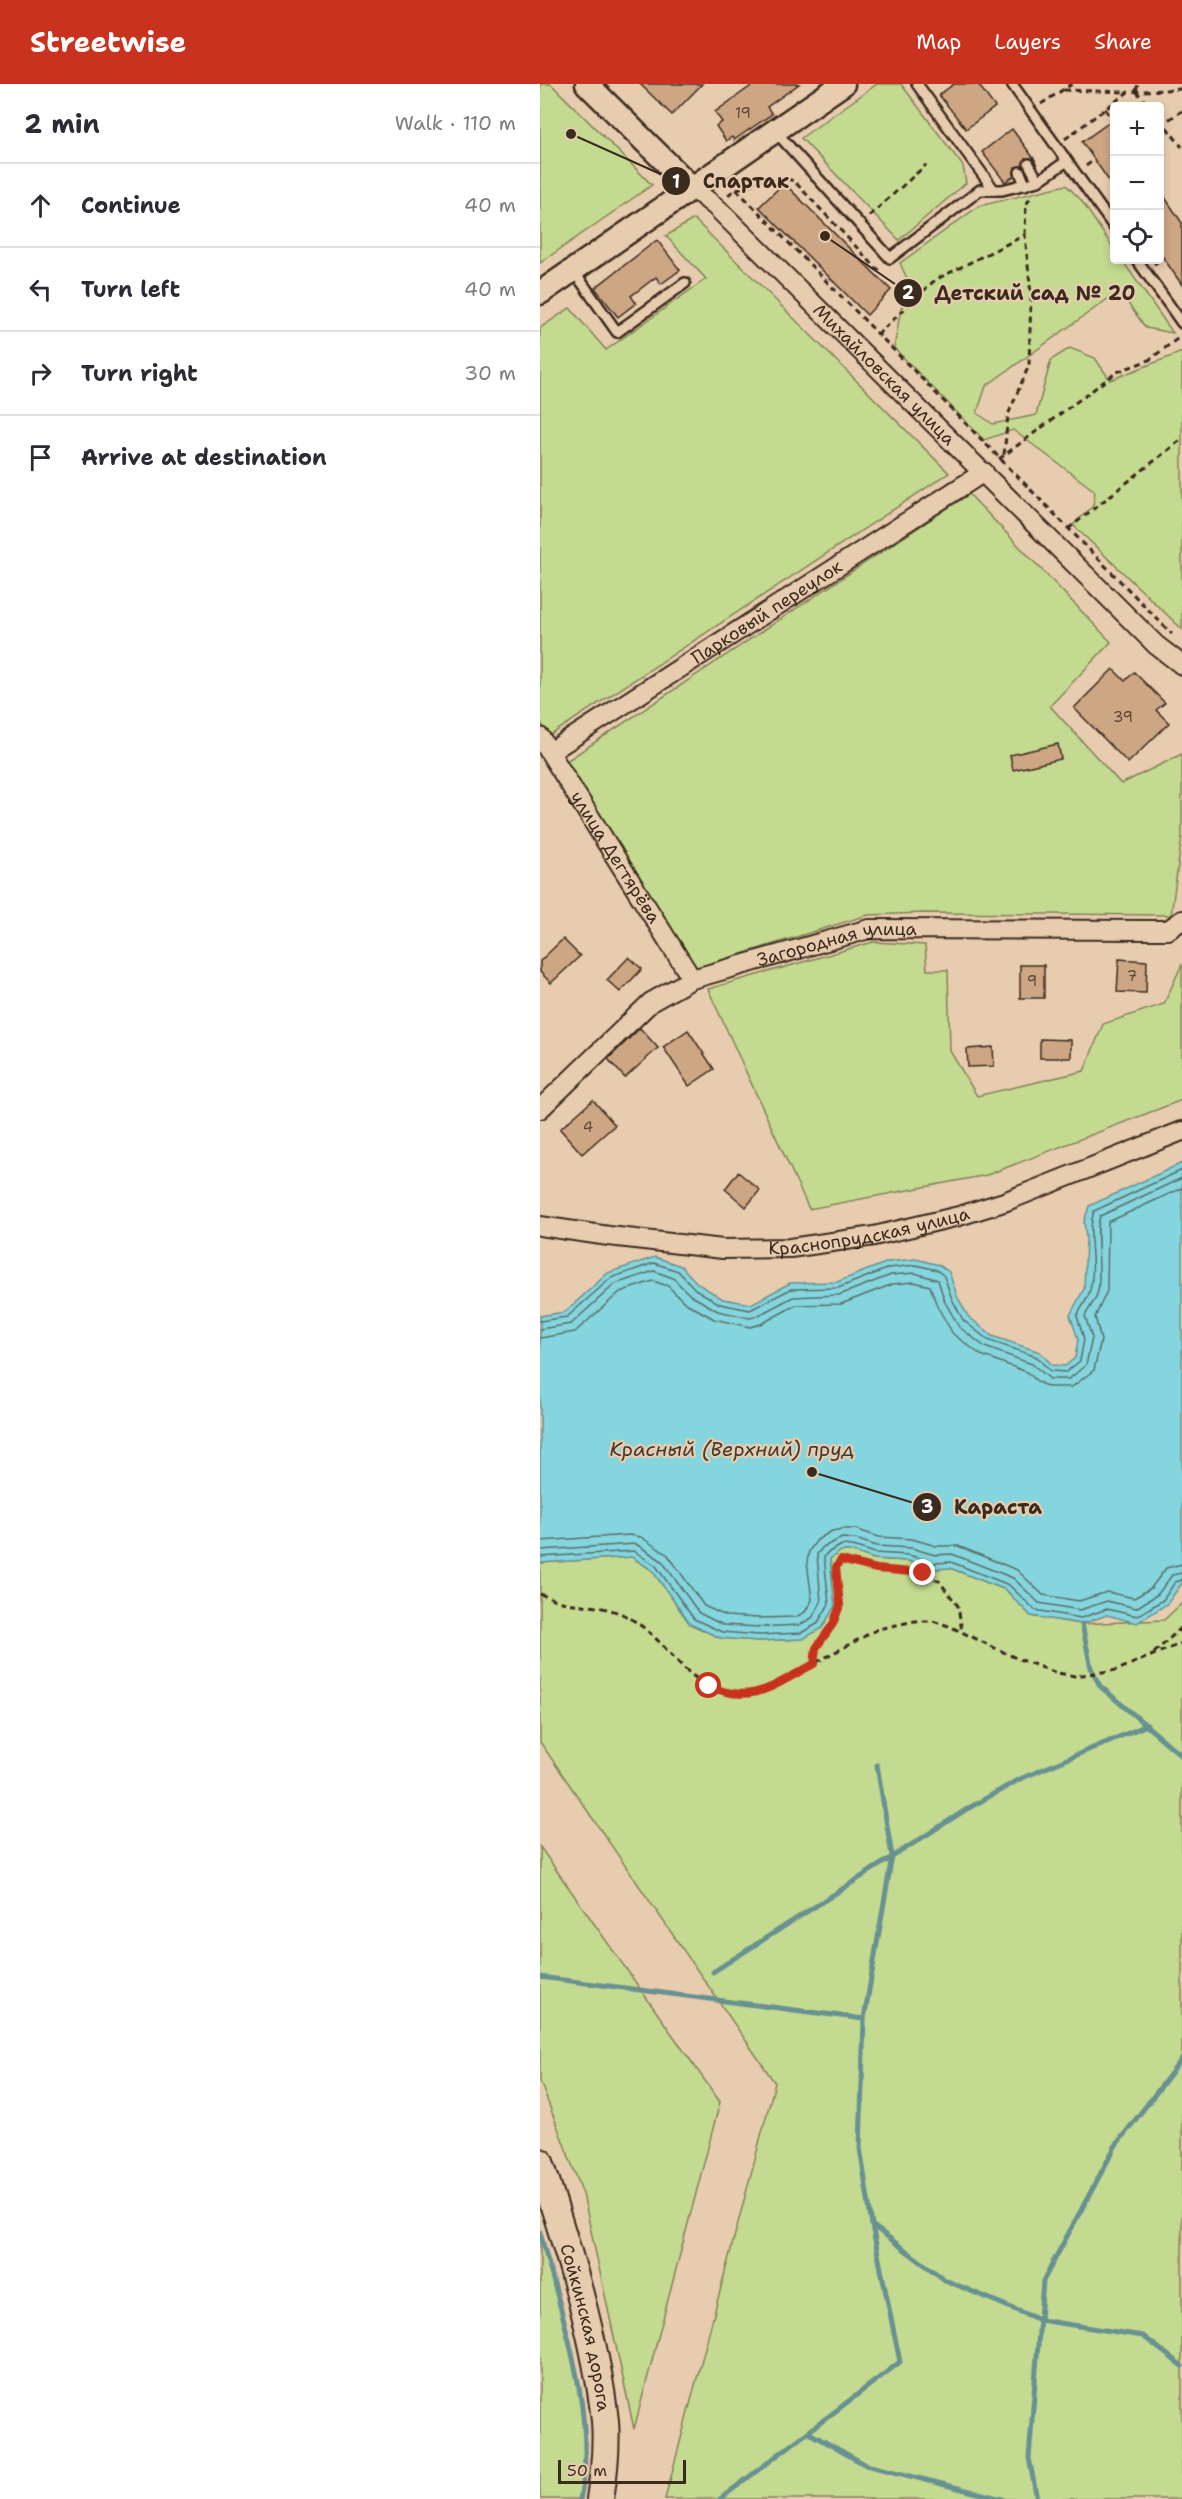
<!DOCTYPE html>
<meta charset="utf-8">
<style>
:root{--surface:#fff;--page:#f7f7f7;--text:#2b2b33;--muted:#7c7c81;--line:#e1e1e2;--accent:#c8321e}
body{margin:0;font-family:"Shantell Sans",sans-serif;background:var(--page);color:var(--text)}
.controls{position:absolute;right:18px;top:18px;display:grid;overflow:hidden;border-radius:6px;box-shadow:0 3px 9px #0003}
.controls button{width:54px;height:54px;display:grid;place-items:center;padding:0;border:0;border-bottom:2px solid var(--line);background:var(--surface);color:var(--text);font:30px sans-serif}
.scale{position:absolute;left:18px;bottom:15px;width:128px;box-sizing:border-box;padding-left:6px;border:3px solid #3b2a1e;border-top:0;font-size:16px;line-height:21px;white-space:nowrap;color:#3b2a1e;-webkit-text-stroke:4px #e8ccaf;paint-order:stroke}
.stop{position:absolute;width:18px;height:18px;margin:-14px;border:4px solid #c8321e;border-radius:50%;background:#fff}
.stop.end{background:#c8321e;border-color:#fff;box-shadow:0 2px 6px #0008}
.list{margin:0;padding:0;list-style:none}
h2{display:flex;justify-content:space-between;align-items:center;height:78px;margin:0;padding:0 24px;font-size:26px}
h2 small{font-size:20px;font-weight:400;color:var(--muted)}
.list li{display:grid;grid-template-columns:39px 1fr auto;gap:18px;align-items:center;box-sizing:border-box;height:84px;padding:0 24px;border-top:2px solid var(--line)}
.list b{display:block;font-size:22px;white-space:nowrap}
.list em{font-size:20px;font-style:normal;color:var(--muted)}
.icon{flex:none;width:33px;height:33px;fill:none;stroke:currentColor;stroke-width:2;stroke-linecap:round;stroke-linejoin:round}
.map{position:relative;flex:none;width:642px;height:2415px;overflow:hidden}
header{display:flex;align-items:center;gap:36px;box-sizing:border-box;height:84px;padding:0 30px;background:var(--accent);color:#fff}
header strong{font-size:28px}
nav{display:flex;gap:33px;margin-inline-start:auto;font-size:21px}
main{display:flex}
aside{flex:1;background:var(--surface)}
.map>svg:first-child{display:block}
.green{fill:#c4da90;stroke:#808257;stroke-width:1.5}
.water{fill:#84d5dd;stroke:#679191;stroke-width:1.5}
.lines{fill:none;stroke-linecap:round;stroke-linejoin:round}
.shore{stroke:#586e6a;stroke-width:1.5}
.stream{stroke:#679191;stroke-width:5}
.building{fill:#cda684;stroke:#3b2a1e;stroke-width:1.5}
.service-casing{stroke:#3b2a1e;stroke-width:14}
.minor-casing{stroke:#3b2a1e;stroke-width:22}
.tertiary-casing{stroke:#3b2a1e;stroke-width:27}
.secondary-casing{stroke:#3b2a1e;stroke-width:30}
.path{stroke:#3b2a1e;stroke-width:3;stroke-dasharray:6 4.5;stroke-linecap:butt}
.service{stroke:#e8ccaf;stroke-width:9}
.minor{stroke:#e8ccaf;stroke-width:18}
.tertiary{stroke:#e8ccaf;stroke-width:22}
.secondary{stroke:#e8ccaf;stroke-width:26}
.route{stroke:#c8321e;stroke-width:8}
.labels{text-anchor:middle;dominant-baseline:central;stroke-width:4.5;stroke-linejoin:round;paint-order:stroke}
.number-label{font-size:15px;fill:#604938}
.street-label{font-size:18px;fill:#3b2a1e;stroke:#e8ccaf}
.water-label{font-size:20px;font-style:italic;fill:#423b31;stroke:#e8ccaf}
.leader{fill:none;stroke:#3b2a1e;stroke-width:2}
.callout-dot{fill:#3b2a1e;stroke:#e8ccaf;stroke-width:2}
.mark-label{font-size:18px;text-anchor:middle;font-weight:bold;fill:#fff}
.callout-label{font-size:20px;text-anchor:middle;font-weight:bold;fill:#3b2a1e;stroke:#e8ccaf;stroke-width:4.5;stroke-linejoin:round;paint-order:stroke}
</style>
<header>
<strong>Streetwise</strong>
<nav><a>Map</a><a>Layers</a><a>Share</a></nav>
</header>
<main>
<aside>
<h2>2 min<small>Walk · 110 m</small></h2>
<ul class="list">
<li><svg class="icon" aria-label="ahead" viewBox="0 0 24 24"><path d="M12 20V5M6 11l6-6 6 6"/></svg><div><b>Continue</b></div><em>40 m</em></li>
<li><svg class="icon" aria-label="left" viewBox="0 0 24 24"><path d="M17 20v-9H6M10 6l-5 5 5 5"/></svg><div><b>Turn left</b></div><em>40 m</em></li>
<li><svg class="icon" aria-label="right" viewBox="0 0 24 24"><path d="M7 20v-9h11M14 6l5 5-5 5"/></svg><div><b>Turn right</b></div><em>30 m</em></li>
<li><svg class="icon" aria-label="arrive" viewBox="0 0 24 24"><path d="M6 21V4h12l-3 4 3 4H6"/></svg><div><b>Arrive at destination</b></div></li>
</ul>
</aside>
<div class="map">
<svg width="642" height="2415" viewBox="0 0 642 2415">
<rect width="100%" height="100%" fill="#e8ccaf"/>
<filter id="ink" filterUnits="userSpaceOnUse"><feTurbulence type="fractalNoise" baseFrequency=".0167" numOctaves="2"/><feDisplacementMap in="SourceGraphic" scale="12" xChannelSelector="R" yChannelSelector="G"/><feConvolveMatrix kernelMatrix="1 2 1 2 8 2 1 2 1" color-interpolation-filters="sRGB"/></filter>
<g filter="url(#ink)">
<g class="green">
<polygon points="0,0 11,0 112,101 0,179"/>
<polygon points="337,0 361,0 423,82 426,99 359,156 261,54"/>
<polygon points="526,101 541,116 574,165 574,176 582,176 633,249 606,244 579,207 446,302 437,329 453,340 496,331 511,276 530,264 555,274 570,296 642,268 642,545 533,441 553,422 555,407 473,346 444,356 354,264 361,224 373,208 360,179 439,122"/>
<polygon points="154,135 409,389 9,652 0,637 0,244 30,224 66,266 166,195 126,152"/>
<polygon points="429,410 571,558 510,622 581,700 642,670 642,752 631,831 384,829 328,831 155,884 25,678"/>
<polygon points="333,858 385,861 387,886 408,886 410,967 437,1012 544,987 563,940 624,920 642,880 642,1016 447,1091 269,1125 168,905"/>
<polygon points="301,1467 311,1467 334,1475 368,1477 394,1485 410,1484 466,1506 491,1532 541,1540 624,1536 642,1519 642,2415 125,2415 235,1999 0,1658 0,1479 92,1473 112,1486 150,1540 180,1554 218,1557 263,1555 293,1494 290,1475"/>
<polygon points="0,1763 180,2018 94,2345 43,2110 0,1997"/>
<polygon points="0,2149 31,2260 47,2360 42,2415 0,2415"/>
</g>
<polygon class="water" points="642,1079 642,1499 627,1520 597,1539 567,1531 542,1540 491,1532 466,1506 410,1484 394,1485 368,1477 334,1475 311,1467 301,1467 290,1475 295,1522 282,1544 263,1555 218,1557 180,1554 150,1540 112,1486 92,1473 0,1479 0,1232 25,1228 68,1189 115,1173 141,1182 158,1200 183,1215 211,1220 250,1199 297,1198 348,1178 376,1175 399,1181 409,1188 417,1212 428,1232 452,1252 500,1268 512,1281 525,1282 535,1274 538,1255 530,1231 544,1205 546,1154 544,1138 549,1122"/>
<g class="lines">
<g class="shore">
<path d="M0 1237 27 1233 71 1194 114 1179 138 1187 155 1205 180 1220 210 1226 251 1205 298 1204 349 1184 376 1181 397 1186 404 1192 412 1215 423 1236 448 1256 497 1273 510 1287 526 1288 540 1277 544 1255 537 1232C541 1224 548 1215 550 1206 557 1180 546 1152 554 1127L642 1086"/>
<path d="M0 1245 31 1240 75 1200 114 1187 133 1194 150 1211 178 1227 210 1234 217 1232 253 1213 299 1211 351 1191 375 1189 398 1196 405 1218 419 1243 445 1263 492 1280 510 1295H529L546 1281 552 1254 545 1232C549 1224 556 1216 558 1207 562 1185 554 1150 560 1132L642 1094"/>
<polyline points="0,1254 35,1248 80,1208 113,1197 128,1202 144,1218 174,1235 210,1243 221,1240 256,1221 301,1220 353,1200 374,1198 390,1202 397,1222 413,1250 441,1271 487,1288 498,1298 508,1303 532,1303 554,1286 561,1256 555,1233 567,1207 568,1138 642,1104"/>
<polyline points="0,1457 90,1451 101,1453 128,1471 164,1522 186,1532 219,1534 256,1533 265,1528 272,1516 267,1478 269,1467 277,1456 292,1447 302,1445 315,1445 339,1453 372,1455 396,1462 418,1462 477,1486 503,1511 539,1517 567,1508 594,1514 611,1504 626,1484 642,1480"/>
<polyline points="0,1466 96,1460 122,1477 159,1529 183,1541 219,1543 259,1541 272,1534 281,1518 277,1470 283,1463 302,1454 315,1455 337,1462 371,1464 395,1471 412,1470 473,1494 499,1519 540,1526 567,1517 596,1524 618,1510 632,1491 642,1489"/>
<polyline points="0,1473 94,1467 116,1482 154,1535 182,1548 219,1551 261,1549 277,1540 289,1520 284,1473 287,1469 302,1461 313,1462 335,1469 369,1471 394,1479 411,1478 469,1501 495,1526 541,1534 567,1525 597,1532 623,1516 635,1498 642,1496"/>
</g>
<g class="stream">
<polyline points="542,1540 551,1584 560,1602 642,1672"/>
<polyline points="173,1888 427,1725 480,1695 607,1641"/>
<polyline points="0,1893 324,1935"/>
<polyline points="332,2141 405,2196 500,2236 603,2252 642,2282"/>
<path d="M0 2148C20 2226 59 2335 40 2415"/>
<polyline points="269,2349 326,2381 462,2415"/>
<polyline points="180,2415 360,2278 332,2141 320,2064 324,1935 352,1772 337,1681"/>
<polyline points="497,2415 489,2374 503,2197 576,2061 642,1975"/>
</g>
</g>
<g class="building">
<polygon points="100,0 162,0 132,31"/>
<polygon points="214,0 259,0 227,23 232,30 194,56 192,53 186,57 176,42 182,38 175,28"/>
<polygon points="414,0 438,0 455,23 426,45 399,11"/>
<polygon points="574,35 574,104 542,58"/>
<polygon points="472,45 495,76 485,74 483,82 475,83 474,92 465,98 442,68"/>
<polygon points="244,99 351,206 327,231 219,123"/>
<polygon points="620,106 642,139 642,201 620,169"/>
<polygon points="117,156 140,186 121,200 116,193 91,212 96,219 78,233 55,204"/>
<polygon points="573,585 585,597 594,588 625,619 616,626 629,639 588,679 534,624"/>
<polygon points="518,660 521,675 473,686 470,671"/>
<polygon points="23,855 40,872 11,899 0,888 0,877"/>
<polygon points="89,873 102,885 80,908 67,896"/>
<polygon points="579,875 607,877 606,909 577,908"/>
<rect x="480" y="881" width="24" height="33"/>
<polygon points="100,944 118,964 85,994 68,975"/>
<polygon points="148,946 174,985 149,1002 123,963"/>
<polygon points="500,955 531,956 531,974 500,974"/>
<polygon points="453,963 454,982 428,983 427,965"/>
<polygon points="53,1016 75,1041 42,1070 20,1045"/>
<polygon points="198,1088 220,1106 206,1123 185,1105"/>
</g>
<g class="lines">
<g class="service-casing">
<g id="service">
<polyline points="377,0 454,106"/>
<polyline points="472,0 574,143"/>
<polyline points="235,47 350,174 440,106 462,106 498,97 527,77"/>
<polyline points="489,80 498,97"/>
<polyline points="480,88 485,101"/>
<polyline points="597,176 642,239"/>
<polyline points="33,186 77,248 145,199"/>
</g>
</g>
<g class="minor-casing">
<g id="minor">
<path id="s1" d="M152 104 176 123 616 561 642 581"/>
<path id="s2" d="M0 653 152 895"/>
<path id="s3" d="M10 668 444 388"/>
<path id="s4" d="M0 1025 111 918 152 895 329 845 618 846H628L642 836"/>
<path id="s5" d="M0 1142 69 1152 183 1165 250 1164 334 1152 419 1132 464 1118 642 1047"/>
</g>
</g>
<g class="tertiary-casing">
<g id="tertiary">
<polyline points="47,0 152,104"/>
<polyline points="0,209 303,0"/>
</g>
</g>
<g class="secondary-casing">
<g id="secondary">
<path id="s6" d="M0 2078C26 2159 56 2252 65 2337 67 2362 64 2390 60 2415"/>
</g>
</g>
<g class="path">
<polyline points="524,6 586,8"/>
<polyline points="596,7 609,22"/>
<polyline points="596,7 598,0"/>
<polyline points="501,20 532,0"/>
<polyline points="565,25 574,37"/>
<polyline points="620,35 642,63"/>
<polyline points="620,41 642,27"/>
<polyline points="525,55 588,8 642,5"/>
<polyline points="546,82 554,76"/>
<polyline points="197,105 236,92 254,97 338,186 342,182"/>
<polyline points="188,111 196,105 632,550"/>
<polyline points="329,132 386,81"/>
<polyline points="485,151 486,121 491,112"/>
<polyline points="614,180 623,174"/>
<polyline points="337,251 395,196 485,151 491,211 489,281 468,331 464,371"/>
<polyline points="459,375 577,288 609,276 641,252"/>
<polyline points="528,445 642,355"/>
<path d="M0 1510C9 1513 17 1517 26 1519 46 1522 65 1522 84 1531 137 1558 143 1615 217 1610L338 1545 375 1537H393L409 1542 476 1574 517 1589 535 1592 577 1586 642 1559"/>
<polyline points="614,1569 642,1543"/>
<polyline points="274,1580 276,1564 293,1540 300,1521 295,1483 301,1476 337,1485 383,1489 399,1497 418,1522 422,1548"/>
</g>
<use href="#service" class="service"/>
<use href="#minor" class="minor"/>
<use href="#tertiary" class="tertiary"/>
<use href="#secondary" class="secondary"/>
</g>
</g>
<g class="lines" filter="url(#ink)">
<path class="route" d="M169 1602C213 1622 235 1600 274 1580L276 1564 293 1540 300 1521 296 1483 301 1476 337 1485 383 1489"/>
</g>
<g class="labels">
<g class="number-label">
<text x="203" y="29">19</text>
<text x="583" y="633">39</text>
<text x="592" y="892">7</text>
<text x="492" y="897">9</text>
<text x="48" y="1043">4</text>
</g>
<g class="street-label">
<text stroke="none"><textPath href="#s1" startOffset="268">Михайловская улица</textPath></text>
<text stroke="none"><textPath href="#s3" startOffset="258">Парковый переулок</textPath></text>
<text stroke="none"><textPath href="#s2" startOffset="142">улица Дегтярёва</textPath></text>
<text stroke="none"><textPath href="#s4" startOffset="351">Загородная улица</textPath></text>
<text stroke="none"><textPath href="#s5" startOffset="332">Краснопрудская улица</textPath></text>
<text stroke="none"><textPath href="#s6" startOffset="172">Сойкинская дорога</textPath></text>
</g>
<g class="water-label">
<text x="192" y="1365">Красный (Верхний) пруд</text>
</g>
</g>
<path class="leader" d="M31 50L136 97M285 152L368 209M272 1388L387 1423"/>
<g class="callout-dot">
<circle cx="31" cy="50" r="6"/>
<circle cx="285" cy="152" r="6"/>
<circle cx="272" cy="1388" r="6"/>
<circle cx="136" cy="97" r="15"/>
<circle cx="368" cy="209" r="15"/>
<circle cx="387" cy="1423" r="15"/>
</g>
<g class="mark-label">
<text x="136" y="104">1</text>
<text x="368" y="215">2</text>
<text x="387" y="1429">3</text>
</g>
<g class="callout-label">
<text x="206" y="104">Спартак</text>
<text x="495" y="216">Детский сад № 20</text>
<text x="458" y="1430">Караста</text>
</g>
</svg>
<div class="controls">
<button>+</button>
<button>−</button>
<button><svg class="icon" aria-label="locate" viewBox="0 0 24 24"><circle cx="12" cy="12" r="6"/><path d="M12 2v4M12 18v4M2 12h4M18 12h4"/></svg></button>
</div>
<div class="scale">50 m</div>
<div class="stop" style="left:169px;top:1602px"></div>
<div class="stop end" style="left:383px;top:1489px"></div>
</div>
</main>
